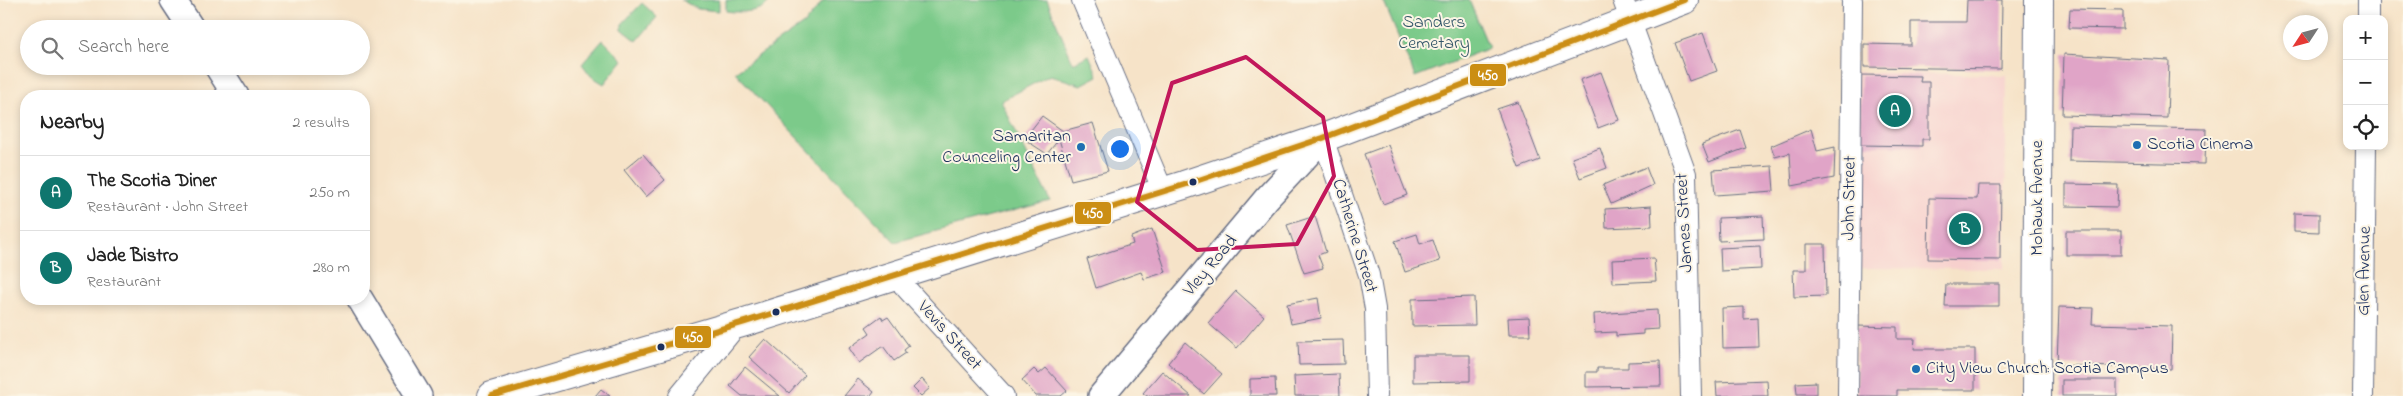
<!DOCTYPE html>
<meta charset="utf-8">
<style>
:root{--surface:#fff;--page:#f2f2f2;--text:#222;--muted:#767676;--line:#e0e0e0;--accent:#0f766e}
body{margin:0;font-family:"Indie Flower",sans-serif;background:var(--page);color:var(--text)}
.controls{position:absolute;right:15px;top:15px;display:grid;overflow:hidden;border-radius:10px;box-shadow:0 2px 8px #0003}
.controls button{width:45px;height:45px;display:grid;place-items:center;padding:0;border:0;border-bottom:1px solid var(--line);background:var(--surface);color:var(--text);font:25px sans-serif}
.compass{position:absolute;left:2283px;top:15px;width:45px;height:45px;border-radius:50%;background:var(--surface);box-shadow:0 2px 8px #0003;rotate:234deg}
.you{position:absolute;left:1119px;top:148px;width:18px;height:18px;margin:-12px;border:4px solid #fff;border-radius:50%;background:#1a73e8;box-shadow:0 0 0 8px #1a73e833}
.badge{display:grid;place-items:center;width:32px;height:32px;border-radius:50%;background:var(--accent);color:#fff;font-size:16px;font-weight:700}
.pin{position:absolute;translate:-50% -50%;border:2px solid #fff;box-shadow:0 1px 5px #0006}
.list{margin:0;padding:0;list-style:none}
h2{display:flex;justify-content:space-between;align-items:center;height:65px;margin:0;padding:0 20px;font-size:21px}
h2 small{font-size:16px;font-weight:400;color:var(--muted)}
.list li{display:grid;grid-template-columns:32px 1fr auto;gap:15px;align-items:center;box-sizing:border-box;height:75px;padding:0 20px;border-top:1px solid var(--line)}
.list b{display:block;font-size:19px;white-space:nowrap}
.list p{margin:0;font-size:16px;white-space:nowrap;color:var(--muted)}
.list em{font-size:16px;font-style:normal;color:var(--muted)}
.icon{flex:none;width:28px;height:28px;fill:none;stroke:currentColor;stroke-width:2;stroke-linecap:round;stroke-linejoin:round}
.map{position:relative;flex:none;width:2403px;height:396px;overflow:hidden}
.search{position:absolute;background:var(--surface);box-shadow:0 2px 8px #0003;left:20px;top:20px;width:350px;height:55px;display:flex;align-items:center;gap:12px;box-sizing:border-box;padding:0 18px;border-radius:28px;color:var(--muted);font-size:19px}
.panel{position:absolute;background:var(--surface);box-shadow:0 2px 8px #0003;left:20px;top:90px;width:350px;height:215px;border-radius:20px}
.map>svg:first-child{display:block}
.built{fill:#f7d0cd}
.green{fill:#7bca8a;stroke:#4b7c74}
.building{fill:#e0a4c7}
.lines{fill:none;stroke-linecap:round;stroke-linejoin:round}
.minor-casing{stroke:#686e83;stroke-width:22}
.tertiary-casing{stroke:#686e83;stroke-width:28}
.primary-casing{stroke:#686e83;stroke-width:30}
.minor{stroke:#fff;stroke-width:20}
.tertiary{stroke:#fff;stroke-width:25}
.primary{stroke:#fff;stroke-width:28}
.bus-1-casing{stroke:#fcf5e5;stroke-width:10}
.bus-1{stroke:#cb8e13;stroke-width:6}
.marked{fill:none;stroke:#c2185b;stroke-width:4;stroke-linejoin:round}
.poi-dot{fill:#1f6fb2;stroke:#fcf5e5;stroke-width:2}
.bus-dot{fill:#1b2f5e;stroke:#fcf5e5;stroke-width:2}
.labels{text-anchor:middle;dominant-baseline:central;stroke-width:4;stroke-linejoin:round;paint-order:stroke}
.park-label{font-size:18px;fill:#335669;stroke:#fcf5e5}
.poi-label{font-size:18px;fill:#1b2f5e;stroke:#fcf5e5;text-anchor:start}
.street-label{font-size:18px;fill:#1b2f5e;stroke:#fcf5e5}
.line-badge{stroke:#fcf5e5;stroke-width:2}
.badge-label{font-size:14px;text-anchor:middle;font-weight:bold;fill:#fff}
</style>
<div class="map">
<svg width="2403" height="396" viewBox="0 0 2403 396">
<rect width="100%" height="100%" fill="#fcf5e5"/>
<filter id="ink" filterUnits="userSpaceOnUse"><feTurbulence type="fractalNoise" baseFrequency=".02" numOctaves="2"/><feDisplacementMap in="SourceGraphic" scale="10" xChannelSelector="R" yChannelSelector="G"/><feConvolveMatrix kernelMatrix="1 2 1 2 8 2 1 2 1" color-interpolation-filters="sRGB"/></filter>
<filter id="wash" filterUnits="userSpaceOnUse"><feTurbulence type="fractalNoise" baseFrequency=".0096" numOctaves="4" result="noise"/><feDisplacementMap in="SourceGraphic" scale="20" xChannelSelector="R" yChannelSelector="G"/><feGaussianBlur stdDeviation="1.12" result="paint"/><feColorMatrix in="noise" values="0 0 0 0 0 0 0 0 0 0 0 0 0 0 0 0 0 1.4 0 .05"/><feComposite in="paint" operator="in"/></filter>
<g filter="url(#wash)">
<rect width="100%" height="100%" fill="#f6e3c8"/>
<polygon class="built" points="1855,72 2007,75 2004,269 1854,268"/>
<g class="green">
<polygon points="681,0 719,0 719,11 698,9"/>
<path d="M726 0H770C764 13 738 13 726 11Z"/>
<polygon points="824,0 1047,0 1073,63 1089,55 1098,76 1081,85 1050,75 1001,101 1050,201 895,242 735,72 805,23"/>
<polygon points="1383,0 1469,0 1489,48 1415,77"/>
<polygon points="642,3 657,17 637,41 622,29 622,24"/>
<polygon points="603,40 623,60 604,84 591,76 582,64"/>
</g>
<g id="blocks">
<g class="building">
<polygon points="1967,0 2002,0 2001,69 1864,67 1864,44 1911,45 1911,22 1966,22"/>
<polygon points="2070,9 2123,10 2123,29 2069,28"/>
<polygon points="1703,33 1717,71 1689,81 1675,43"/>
<polygon points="2064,54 2169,60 2167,118 2062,115"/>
<polygon points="1601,72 1619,120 1598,128 1580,80"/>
<polygon points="1861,75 1921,76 1920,82 1929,82 1929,139 1922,139 1922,146 1860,145"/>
<polygon points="1518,102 1540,160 1519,168 1497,109"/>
<polygon points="1042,116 1063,131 1093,123 1108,171 1071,180 1059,139 1047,154 1024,139"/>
<polygon points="2070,126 2206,129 2205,164 2069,161"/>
<polygon points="1811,129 1817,151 1835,147 1834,178 1792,186 1790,153 1775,157 1771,146"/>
<polygon points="1740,130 1746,148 1709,162 1702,144"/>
<polygon points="1388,145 1407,195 1383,204 1364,154"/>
<polygon points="1600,148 1607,168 1580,178 1572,158"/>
<polygon points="643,154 665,180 646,197 624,170"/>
<polygon points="1772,166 1774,191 1715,195 1713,170"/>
<polygon points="1646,167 1653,185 1611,204 1603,185"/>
<polygon points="2066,184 2118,185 2117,207 2066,206"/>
<polygon points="1978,185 2001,185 2000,260 1928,259 1929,198 1977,199"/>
<polygon points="1651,206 1652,226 1606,228 1605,209"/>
<polygon points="2294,213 2319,214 2319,232 2294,231"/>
<polygon points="1315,216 1326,252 1318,255 1323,268 1304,273 1287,225"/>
<polygon points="1763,216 1764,239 1719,241 1718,218"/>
<polygon points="1152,229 1166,272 1144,279 1141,272 1096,288 1087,259 1133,244 1131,237"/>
<rect x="2066" y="231" width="55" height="24"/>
<polygon points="1417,234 1420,244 1433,240 1440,261 1405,272 1395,241"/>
<polygon points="1806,244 1825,244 1826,296 1794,297 1793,270 1806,270"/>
<polygon points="1760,246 1761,269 1721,271 1720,248"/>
<polygon points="1654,258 1656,281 1613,283 1612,260"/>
<polygon points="1946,284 1999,284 1999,306 1945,306"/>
<polygon points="1236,291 1264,316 1237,348 1208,323"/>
<polygon points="1474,297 1475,325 1412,326 1412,299"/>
<polygon points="1318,298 1321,318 1291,324 1287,304"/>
<polygon points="1744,307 1744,319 1758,318 1759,347 1723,348 1722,308"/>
<polygon points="2059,307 2093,308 2092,324 2172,326 2171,369 2057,365"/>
<polygon points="1657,310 1658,329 1643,330 1643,334 1616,336 1616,332 1595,333 1594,314"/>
<polygon points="881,316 883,320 888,317 909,346 904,350 906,353 894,361 883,346 859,363 849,348 870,333 866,327"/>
<polygon points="1529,317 1530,335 1509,335 1508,318"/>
<polygon points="1857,326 1897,327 1897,339 1915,339 1914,349 1975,349 1975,390 1897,390 1897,396 1857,396"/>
<polygon points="765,339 805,375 789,393 749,357"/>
<polygon points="1343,340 1344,364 1299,365 1298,341"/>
<polygon points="1185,342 1222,374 1204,394 1168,363"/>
<polygon points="1413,355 1470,355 1470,381 1413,382"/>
<polygon points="1660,361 1661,386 1586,387 1586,372 1597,372 1597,368 1628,368 1628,362"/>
<polygon points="745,367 780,396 742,396 730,386"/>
<polygon points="1046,368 1067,391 1061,396 1036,396 1022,380 1034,369 1039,374"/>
<polygon points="1162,371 1191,396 1147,396 1143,393"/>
<polygon points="1339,374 1340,396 1295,396 1294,376"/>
<polygon points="1275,378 1276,396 1250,396 1250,379"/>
<polygon points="858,379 874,392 871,396 844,396"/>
<polygon points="922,379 930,388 921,396 913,388"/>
<polygon points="1767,380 1768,396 1717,396 1716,382"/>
<rect x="2062" y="380" width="55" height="16"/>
<polygon points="1816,382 1816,394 1797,394 1796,383"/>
<polygon points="601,389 610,396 595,396"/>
</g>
</g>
</g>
<g filter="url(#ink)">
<use href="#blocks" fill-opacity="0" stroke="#686e83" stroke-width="1"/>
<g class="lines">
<g class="minor-casing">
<g id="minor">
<polyline points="1082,0 1163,191"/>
<polyline points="1623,0 1686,174 1691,396"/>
<polyline points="2368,19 2368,0"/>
<polyline points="1323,138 1369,275 1375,309 1377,396"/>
<polyline points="894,275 1004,396"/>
<polyline points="679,396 738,324"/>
<polyline points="1848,396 1852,0"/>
<polyline points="2363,396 2366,146"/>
</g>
</g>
<g class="tertiary-casing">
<g id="tertiary">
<polyline points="173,0 192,29"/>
<polyline points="217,66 236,96"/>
<polyline points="360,299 419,396"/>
<polyline points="1101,396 1267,198 1323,138"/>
</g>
</g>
<g class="primary-casing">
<g id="primary">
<polyline points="492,396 745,322 1184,185 1323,138 1684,0"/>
<polyline points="2037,396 2039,0"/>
</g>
</g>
<use href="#minor" class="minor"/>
<use href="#tertiary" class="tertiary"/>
<use href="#primary" class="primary"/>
<g class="bus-1-casing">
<polyline id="bus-1" points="492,396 745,322 1184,185 1323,138 1684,0"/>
</g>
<use href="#bus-1" class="bus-1"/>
</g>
</g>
<path class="marked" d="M1246 57 1323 117 1334 176 1297 244 1197 250 1137 202 1172 83Z"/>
<g class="poi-dot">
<circle cx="2137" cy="145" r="5"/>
<circle cx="1081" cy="147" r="5"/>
<circle cx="1916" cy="369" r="5"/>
</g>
<g class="bus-dot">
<circle cx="1193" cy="182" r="4.5"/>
<circle cx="776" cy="312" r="4.5"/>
<circle cx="661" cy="347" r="4.5"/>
</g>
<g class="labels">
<g class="park-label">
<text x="1434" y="23">Sanders<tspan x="1434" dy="21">Cemetary</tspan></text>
</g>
<g class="poi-label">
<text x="1071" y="137" text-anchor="end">Samaritan<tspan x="1071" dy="21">Counceling Center</tspan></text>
<text x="2147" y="145">Scotia Cinema</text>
<text x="1926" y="369">City View Church: Scotia Campus</text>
</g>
<g class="street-label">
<text transform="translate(1850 198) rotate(-89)">John Street</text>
<text transform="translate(2038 198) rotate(-90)">Mohawk Avenue</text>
<text transform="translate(1685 223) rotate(-93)">James Street</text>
<text transform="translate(1354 236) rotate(73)">Catherine Street</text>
<text transform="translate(1211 266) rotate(-50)">Vley Road</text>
<text transform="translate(2365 271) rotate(-89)">Glen Avenue</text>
<text transform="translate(949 336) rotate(48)">Vevis Street</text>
</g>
</g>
<g class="line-badge">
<rect x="1469" y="63" width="38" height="24" rx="5" fill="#cb8e13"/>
<rect x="1074" y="201" width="38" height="24" rx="5" fill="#cb8e13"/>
<rect x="674" y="325" width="38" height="24" rx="5" fill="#cb8e13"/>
</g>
<g class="badge-label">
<text x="1488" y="80">450</text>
<text x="1093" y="218">450</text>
<text x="693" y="342">450</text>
</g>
</svg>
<div class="controls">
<button>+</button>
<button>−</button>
<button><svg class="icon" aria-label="locate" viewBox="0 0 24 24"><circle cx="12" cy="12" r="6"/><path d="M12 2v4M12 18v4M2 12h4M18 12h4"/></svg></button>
</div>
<svg class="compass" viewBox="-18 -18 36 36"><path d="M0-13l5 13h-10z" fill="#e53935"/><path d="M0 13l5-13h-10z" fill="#767676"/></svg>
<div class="you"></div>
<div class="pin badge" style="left:1895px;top:111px">A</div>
<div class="pin badge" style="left:1965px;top:229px">B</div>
<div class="search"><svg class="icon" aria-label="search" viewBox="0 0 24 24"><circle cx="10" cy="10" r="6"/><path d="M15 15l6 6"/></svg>Search here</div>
<section class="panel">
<h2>Nearby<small>2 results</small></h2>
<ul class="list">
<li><span class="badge">A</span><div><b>The Scotia Diner</b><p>Restaurant · John Street</p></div><em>250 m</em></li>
<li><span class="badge">B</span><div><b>Jade Bistro</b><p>Restaurant</p></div><em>280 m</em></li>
</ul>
</section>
</div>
